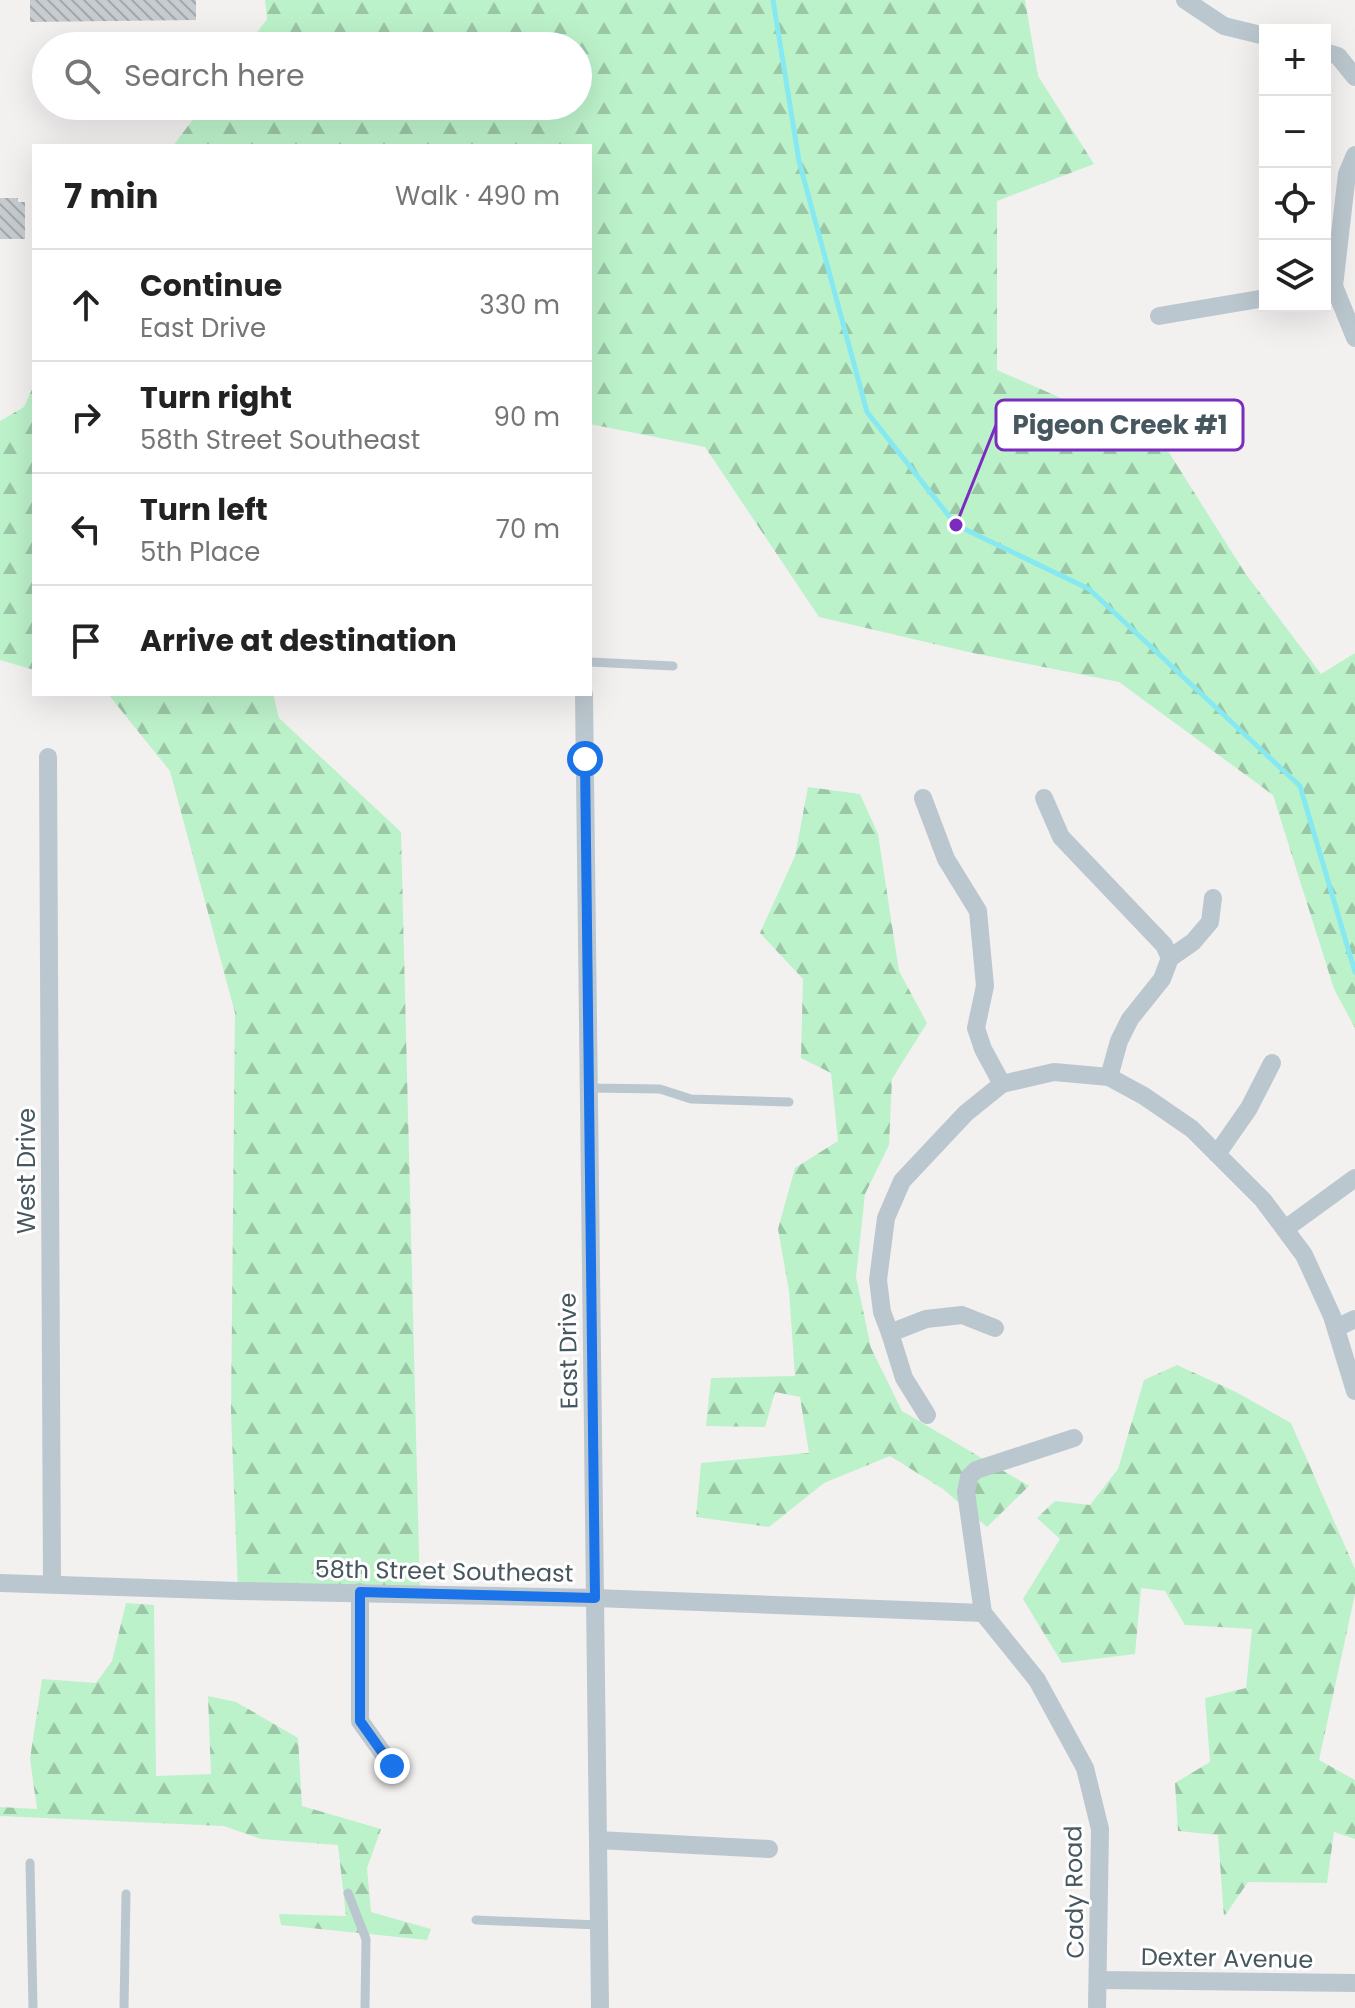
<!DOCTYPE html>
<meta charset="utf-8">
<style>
:root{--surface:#fff;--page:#f6f6f6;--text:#222;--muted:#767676;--line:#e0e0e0}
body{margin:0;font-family:Poppins,sans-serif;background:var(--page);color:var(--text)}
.controls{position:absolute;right:24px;top:24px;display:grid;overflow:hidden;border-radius:0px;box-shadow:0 8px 32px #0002}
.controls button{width:72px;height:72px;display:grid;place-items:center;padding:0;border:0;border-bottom:2px solid var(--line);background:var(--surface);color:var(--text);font:40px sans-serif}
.stop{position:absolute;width:24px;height:24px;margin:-18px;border:6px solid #1a73e8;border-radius:50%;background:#fff}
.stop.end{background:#1a73e8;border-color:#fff;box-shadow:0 2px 8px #0008}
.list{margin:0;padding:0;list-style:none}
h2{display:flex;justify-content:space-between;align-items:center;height:104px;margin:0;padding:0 32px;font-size:34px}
h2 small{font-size:26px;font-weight:400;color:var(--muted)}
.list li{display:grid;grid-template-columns:52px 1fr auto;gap:24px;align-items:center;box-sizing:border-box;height:112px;padding:0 32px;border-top:2px solid var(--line)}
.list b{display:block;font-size:30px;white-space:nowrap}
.list p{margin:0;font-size:26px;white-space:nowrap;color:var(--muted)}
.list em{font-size:26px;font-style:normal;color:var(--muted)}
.icon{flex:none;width:44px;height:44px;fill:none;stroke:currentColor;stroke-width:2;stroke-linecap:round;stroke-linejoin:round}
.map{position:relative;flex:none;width:1355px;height:2008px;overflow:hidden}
.search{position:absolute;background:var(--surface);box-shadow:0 8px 32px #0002;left:32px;top:32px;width:560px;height:88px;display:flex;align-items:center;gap:20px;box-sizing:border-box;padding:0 28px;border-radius:44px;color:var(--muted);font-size:30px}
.panel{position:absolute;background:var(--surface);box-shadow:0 8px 32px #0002;left:32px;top:144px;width:560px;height:552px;border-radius:0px}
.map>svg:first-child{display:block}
.forest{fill:url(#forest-firs)}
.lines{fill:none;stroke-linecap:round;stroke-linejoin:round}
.stream{stroke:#86e9f2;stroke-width:5}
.building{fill:url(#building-back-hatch)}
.service{stroke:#bbc7ce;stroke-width:9}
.minor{stroke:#bbc7ce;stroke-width:18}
.route{stroke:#1a73e8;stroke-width:10}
.labels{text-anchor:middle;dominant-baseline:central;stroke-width:6;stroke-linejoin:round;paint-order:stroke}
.street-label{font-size:24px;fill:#47575f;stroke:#fff}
.leader{fill:none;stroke:#7b2cbf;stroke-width:3}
.callout-dot{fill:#7b2cbf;stroke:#fff;stroke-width:3}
.callout{fill:#fff;stroke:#7b2cbf;stroke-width:3}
.callout-label{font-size:26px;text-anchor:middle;font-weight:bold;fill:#47575f}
</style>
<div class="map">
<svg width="1355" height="2008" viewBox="0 0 1355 2008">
<defs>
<pattern id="forest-firs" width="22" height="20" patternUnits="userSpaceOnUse" patternTransform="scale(2)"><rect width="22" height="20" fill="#bcf2ca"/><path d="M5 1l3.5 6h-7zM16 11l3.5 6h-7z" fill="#9bc7a7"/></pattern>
<pattern id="building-back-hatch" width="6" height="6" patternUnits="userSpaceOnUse" patternTransform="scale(2)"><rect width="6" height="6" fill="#c7ccd0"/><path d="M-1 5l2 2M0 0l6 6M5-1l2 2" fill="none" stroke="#a3a8ac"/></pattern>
</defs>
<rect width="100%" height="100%" fill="#f3f0f0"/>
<g class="forest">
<polygon points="265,0 1025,0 1038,76 1094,164 997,201 997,370 1163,443 1245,573 1321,674 1355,653 1355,1028 1334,989 1273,795 1119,682 973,653 819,617 705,447 590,424 590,146 173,146 203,106 578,106 578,46 247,46 267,19"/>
<polygon points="34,385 34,670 0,660 0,421 24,407"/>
<polygon points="108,694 273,694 279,718 401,832 420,1594 238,1591 231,1414 235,1013 170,771"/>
<polygon points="808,787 860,794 878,834 899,971 927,1023 892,1079 889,1145 865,1194 856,1277 871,1348 902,1411 1029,1486 987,1527 943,1489 890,1456 824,1483 769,1527 696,1517 701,1463 809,1453 800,1397 775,1392 765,1427 706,1426 711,1378 795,1376 789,1291 778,1229 795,1168 838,1141 831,1073 801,1058 803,979 760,933 795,856"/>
<polygon points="1177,1365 1236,1392 1291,1423 1355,1569 1355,1594 1319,1760 1355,1780 1355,1839 1334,1832 1327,1883 1248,1882 1224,1917 1218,1835 1178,1831 1175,1783 1210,1762 1205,1698 1246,1688 1252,1629 1185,1625 1165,1591 1141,1588 1135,1654 1062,1663 1023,1599 1060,1539 1037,1518 1055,1501 1090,1505 1118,1469 1144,1380"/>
<polygon points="126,1603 154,1605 156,1776 211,1774 208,1696 236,1702 298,1738 302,1806 381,1829 367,1868 371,1912 431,1929 427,1940 281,1925 279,1914 346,1916 338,1845 261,1839 224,1826 0,1816 0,1807 37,1809 30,1759 42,1679 96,1683 112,1661"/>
</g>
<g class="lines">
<polyline class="stream" points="773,0 799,161 867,412 956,525 1089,589 1300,786 1355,972"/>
</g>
<g class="building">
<polygon points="30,0 196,0 196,20 30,22"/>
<polygon points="0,198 18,198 18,202 25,202 25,239 0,239"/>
</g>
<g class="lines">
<g class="service">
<polyline points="590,662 673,666"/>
<polyline points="589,1088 660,1089 691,1099 789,1102"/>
<polyline points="30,1863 33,2008"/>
<polyline points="348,1893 366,1939 365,2008"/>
<polyline points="476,1920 599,1925"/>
<polyline points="124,2008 126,1894"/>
</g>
<g class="minor">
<polyline points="1185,0 1224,26 1265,36"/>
<polyline points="1325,52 1338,56 1355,77"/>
<polyline points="1355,155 1347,174 1334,286 1355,338"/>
<polyline points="1159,316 1265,298"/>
<polyline points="584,694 600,2008"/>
<polyline points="48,757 52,1584"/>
<polyline points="923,798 946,859 978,911 985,986 976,1028 983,1049 1002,1084"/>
<polyline points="1044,798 1061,837 1164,945 1170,958"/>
<polyline points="1109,1077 1119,1041 1130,1019 1162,979 1170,958 1193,942 1210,922 1213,898"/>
<polyline points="1217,1154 1249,1108 1272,1063"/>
<polyline points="1285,1229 1355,1178"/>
<polyline points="995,1328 962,1315 926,1319 890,1333 882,1312 878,1280 886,1218 902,1181 966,1113 1002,1084 1054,1072 1109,1077 1144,1096 1192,1129 1263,1200 1304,1255 1332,1316 1355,1391"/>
<polyline points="1336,1328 1355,1319"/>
<polyline points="890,1333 904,1378 927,1415"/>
<polyline points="1074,1438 976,1470 969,1477 966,1492 983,1613 1037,1680 1085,1768 1100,1829 1097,2008"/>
<polyline points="0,1583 238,1591 595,1598 983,1613"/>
<polyline points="360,1592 360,1721 392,1766"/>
<polyline points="598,1840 769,1849"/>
<polyline points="1099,1980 1355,1983"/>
</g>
</g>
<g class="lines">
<polyline class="route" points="392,1766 360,1721 360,1592 595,1598 585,759"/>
</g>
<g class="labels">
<g class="street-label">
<text transform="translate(26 1171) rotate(-90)">West Drive</text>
<text transform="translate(568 1351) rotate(-91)">East Drive</text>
<text transform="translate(444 1571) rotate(1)">58th Street Southeast</text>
<text transform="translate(1074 1892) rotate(-91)">Cady Road</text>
<text transform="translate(1227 1958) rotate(1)">Dexter Avenue</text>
</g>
</g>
<path class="leader" d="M956 525L996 425"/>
<circle class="callout-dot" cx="956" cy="525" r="8"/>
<rect class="callout" x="996" y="400" width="247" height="50" rx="8"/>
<g class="callout-label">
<text x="1120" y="434">Pigeon Creek #1</text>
</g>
</svg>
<div class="controls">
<button>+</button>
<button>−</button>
<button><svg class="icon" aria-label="locate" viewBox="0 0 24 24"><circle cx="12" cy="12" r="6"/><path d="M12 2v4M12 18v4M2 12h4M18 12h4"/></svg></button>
<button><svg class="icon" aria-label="layers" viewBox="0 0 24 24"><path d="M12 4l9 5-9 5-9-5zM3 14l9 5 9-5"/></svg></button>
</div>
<div class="stop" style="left:585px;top:759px"></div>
<div class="stop end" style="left:392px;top:1766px"></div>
<div class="search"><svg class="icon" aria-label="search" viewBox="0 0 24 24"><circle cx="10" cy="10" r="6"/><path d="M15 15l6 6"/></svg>Search here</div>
<section class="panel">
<h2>7 min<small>Walk · 490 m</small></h2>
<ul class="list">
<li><svg class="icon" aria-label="ahead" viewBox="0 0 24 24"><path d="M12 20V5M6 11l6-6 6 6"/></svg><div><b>Continue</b><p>East Drive</p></div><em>330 m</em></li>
<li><svg class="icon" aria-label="right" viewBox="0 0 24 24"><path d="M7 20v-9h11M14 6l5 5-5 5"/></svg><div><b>Turn right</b><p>58th Street Southeast</p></div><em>90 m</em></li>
<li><svg class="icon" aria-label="left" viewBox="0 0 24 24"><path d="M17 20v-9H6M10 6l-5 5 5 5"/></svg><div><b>Turn left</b><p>5th Place</p></div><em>70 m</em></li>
<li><svg class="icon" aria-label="arrive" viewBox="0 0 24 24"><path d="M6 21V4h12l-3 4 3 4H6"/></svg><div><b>Arrive at destination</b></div></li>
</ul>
</section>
</div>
